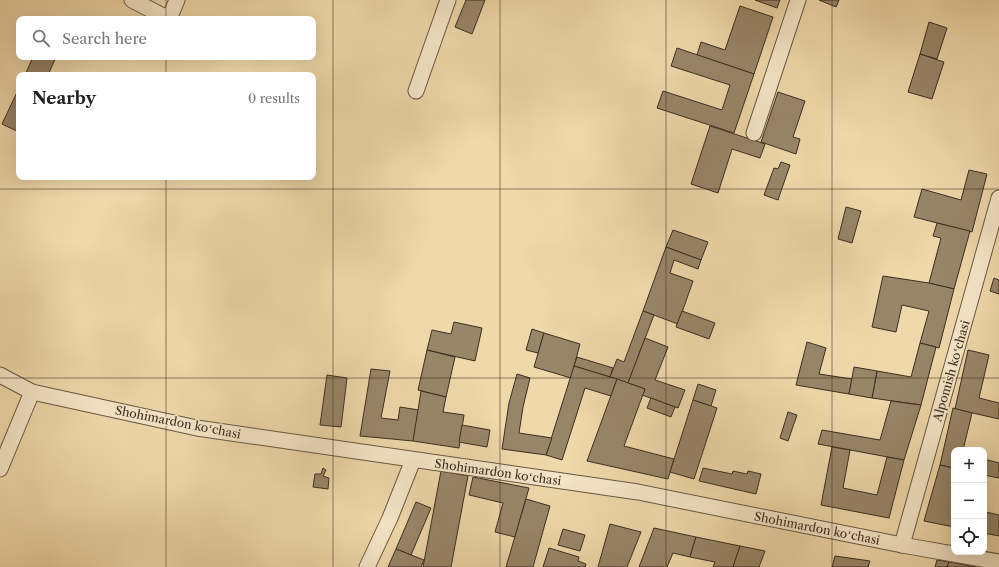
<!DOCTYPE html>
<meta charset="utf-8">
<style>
:root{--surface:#fff;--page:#f2f2f2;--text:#222;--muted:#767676;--line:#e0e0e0}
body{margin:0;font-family:"Libre Caslon Text",serif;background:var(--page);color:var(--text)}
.controls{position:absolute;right:12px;bottom:12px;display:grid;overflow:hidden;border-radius:8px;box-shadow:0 4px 16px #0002}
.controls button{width:36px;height:36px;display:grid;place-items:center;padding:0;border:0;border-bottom:1px solid var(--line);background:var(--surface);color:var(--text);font:20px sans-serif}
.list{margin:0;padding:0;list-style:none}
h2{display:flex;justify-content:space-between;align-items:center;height:52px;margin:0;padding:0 16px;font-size:17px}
h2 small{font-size:13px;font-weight:400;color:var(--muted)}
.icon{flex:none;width:22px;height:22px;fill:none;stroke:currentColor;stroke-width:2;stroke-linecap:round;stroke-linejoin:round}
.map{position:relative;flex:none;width:999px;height:567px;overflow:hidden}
.search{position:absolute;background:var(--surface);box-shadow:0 4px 16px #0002;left:16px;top:16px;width:300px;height:44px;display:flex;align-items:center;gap:10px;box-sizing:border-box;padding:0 14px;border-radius:8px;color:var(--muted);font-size:15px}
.panel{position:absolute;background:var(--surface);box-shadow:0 4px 16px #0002;left:16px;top:72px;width:300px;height:108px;border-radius:8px}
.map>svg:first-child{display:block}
.building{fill:#988669;stroke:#3a2e22}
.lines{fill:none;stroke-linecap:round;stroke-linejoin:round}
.street-casing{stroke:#675844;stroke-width:17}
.street{stroke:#f5e6c8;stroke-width:15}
.grid{fill:none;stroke:#3a2e22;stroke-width:1;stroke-opacity:0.55}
.labels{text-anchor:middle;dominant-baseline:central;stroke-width:3;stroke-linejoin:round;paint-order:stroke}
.street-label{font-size:12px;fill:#3a2e22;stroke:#f5e6c8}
</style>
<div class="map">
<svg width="999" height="567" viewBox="0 0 999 567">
<rect width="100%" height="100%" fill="#efd8aa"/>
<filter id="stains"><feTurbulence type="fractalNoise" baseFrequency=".005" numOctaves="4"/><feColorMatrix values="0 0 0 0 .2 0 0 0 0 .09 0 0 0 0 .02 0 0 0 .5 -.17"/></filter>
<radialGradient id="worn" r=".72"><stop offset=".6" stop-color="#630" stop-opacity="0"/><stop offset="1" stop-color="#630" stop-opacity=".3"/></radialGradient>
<g class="building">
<polygon points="466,0 485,0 472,34 455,27"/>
<polygon points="755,0 780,0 777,8"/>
<polygon points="819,0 839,0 836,7"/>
<polygon points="740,6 773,17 754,74 697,55 701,42 725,50"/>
<polygon points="929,22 947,28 937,59 920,54"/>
<polygon points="677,48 754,74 734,133 657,108 663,91 722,110 730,85 671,66"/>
<polygon points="920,54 944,62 932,99 908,92"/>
<polygon points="33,57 56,57 48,75 25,75"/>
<polygon points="19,88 19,132 2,124"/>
<polygon points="778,92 805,101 793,137 800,139 796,154 761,142"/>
<polygon points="710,126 765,144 760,158 732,149 718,193 691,184"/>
<polygon points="781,162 790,165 778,200 764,195 774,168 778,169"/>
<polygon points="969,170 987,174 972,232 914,217 922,189 961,200"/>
<polygon points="846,207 861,211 852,243 838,239"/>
<polygon points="937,223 970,231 954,289 929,283 941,238 933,236"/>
<polygon points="673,230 708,242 701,260 666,247"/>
<polygon points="666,247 701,260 698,269 674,260 670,273 693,281 678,324 643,311"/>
<polygon points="883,276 929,283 954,289 939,348 920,343 929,311 902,305 896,332 872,327"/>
<polygon points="994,278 999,280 999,294 990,291"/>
<polygon points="643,311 654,315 628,383 610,377 617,359 624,362"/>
<polygon points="682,311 715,323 709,339 676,327"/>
<polygon points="454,322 482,328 475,361 427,350 432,330 451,334"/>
<polygon points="532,329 544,333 538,353 526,350"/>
<polygon points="544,333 580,344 571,378 534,367"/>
<polygon points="645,338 668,347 655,380 685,390 678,408 642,395 645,389 628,383"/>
<polygon points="807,342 826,348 819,374 852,379 849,394 796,385"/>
<polygon points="920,343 936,347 921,405 872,398 877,371 911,377"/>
<polygon points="427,350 455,357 446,397 418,390"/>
<polygon points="968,350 989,355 979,398 999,403 999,419 955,409"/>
<polygon points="577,357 613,368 610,377 574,366"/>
<polygon points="574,366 617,379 611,396 585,388 562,460 546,455"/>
<polygon points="854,367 877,371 872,398 849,394"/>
<polygon points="371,369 390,371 381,418 398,420 400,407 419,410 413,441 360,436"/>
<polygon points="517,374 530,378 523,407 519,433 552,438 546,455 502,449 509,403"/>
<polygon points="327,375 347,378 341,427 320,425"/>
<polygon points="617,379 645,389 624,446 674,459 668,479 587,461"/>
<polygon points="698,384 716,390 711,406 693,400"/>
<polygon points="421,391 446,397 443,412 464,415 459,448 413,441"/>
<polygon points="651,398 675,407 671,417 647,408"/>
<polygon points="693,400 717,408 694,479 670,472"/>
<polygon points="891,401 921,405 904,460 818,444 822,430 880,440"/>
<polygon points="953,408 972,413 963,450 954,450 954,468 940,465"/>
<polygon points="788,412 797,415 788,441 780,438"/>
<polygon points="462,425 490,430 487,447 459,442"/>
<polygon points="832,447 850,450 843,488 877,495 887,457 904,460 889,518 821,505"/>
<polygon points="984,459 999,463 999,478 984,475"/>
<polygon points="940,465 954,468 954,527 924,521"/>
<polygon points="323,468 326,470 323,476 329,478 328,489 313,487 315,474 321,474"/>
<polygon points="703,468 732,474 733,471 747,474 748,471 761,474 756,494 699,481"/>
<polygon points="441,471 468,476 451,567 423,567"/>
<polygon points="473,477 529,488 515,537 495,532 503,503 469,495"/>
<polygon points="526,499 550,506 533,567 506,567"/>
<polygon points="416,502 431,508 411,555 396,549"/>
<polygon points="986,512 999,515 999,536 984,533 984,523"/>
<polygon points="610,524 641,532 627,567 598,567"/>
<polygon points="654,528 696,537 690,557 673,553 667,567 639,567"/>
<polygon points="563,529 585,535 580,551 558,545"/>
<polygon points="696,537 740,546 733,567 713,567 715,562 690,557"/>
<polygon points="740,546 765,551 759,567 733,567"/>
<polygon points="549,548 579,557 578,561 586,564 585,567 543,567"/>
<polygon points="396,549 424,560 421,567 388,567"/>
<polygon points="835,556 870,561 868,567 832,567"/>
<polygon points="937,560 949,562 947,567 935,567"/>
<polygon points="949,562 960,564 976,567 947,567"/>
</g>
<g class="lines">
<g class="street-casing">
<g id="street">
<polyline points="132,0 169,19 177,0"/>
<polyline points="416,91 448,0"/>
<polyline points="754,133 798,0"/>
<polyline points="0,375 32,392 197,428 638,492 902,545 999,562"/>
<polyline points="0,469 32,392"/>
<polyline points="902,545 999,198"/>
<polyline points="367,567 390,518 413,460"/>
</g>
</g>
<use href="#street" class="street"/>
</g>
<path class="grid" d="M166 0V19M333 0V567M500 0V567M666 0V567M832 0V567M166 57V75M166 177V567M0 189H999M0 378H999"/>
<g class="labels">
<g class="street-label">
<text transform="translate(951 371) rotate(-74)">Alpomish koʻchasi</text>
<text transform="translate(178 422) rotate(11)">Shohimardon koʻchasi</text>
<text transform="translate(498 472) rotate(8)">Shohimardon koʻchasi</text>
<text transform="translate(817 528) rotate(11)">Shohimardon koʻchasi</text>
</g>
</g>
<rect width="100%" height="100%" filter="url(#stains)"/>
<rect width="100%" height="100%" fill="url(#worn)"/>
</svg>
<div class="controls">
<button>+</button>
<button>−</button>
<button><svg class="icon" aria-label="locate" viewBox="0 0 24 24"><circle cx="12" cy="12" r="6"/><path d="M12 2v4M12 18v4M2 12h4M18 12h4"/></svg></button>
</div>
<div class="search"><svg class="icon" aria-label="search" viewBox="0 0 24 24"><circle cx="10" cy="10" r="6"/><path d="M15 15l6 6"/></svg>Search here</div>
<section class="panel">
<h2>Nearby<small>0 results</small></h2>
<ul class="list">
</ul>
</section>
</div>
